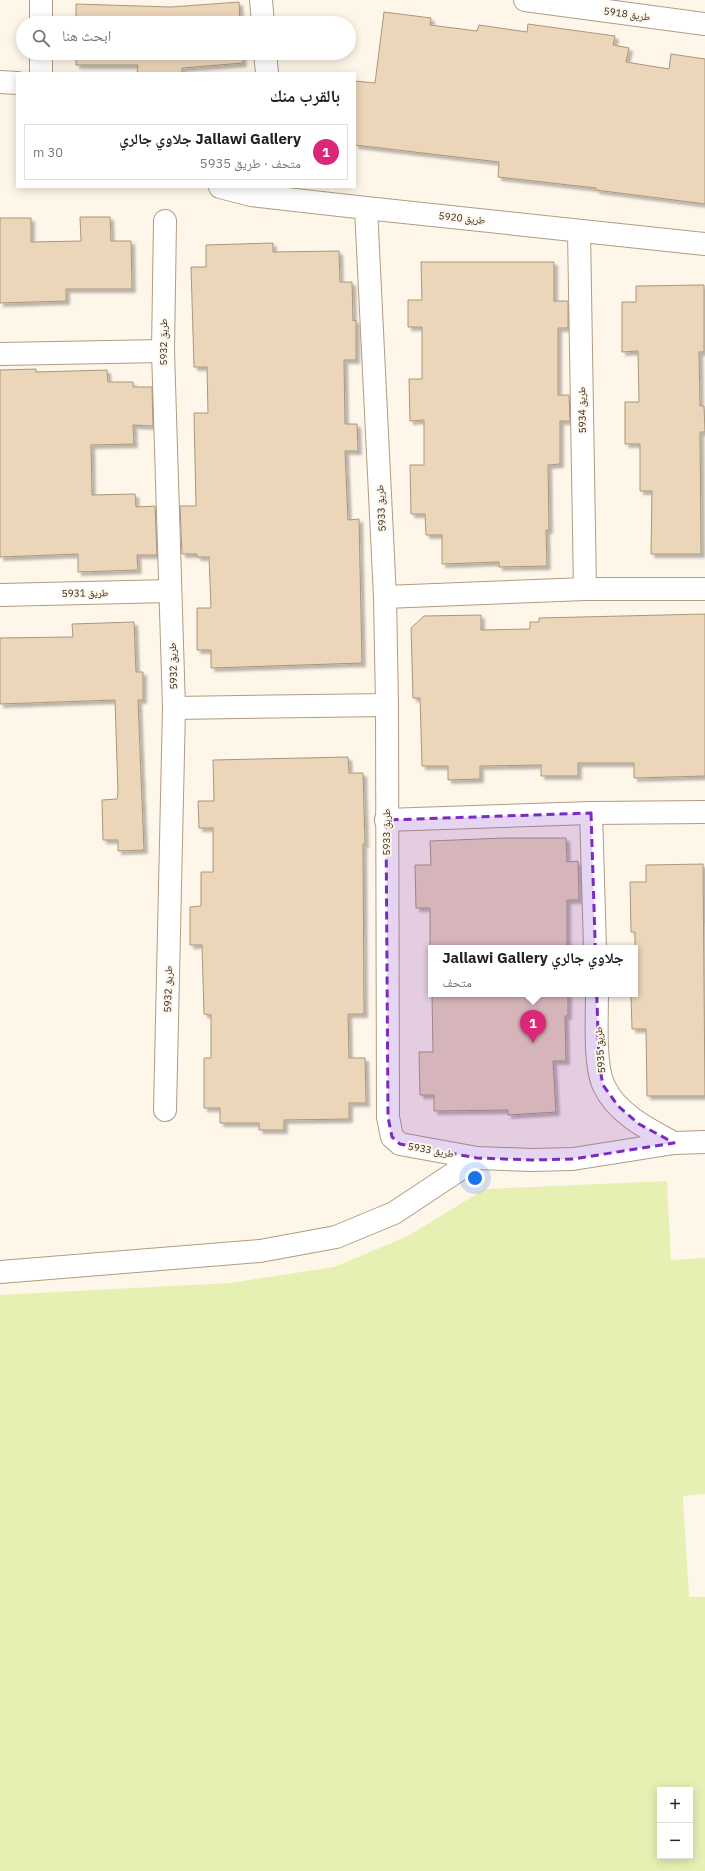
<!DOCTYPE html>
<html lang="ar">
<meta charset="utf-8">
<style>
:root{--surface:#fff;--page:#f6f6f6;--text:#222;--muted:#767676;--line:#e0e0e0;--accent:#db2777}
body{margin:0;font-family:"IBM Plex Sans","Noto Naskh Arabic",sans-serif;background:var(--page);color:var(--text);direction:rtl}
.controls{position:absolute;right:12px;bottom:12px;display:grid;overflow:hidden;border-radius:0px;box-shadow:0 2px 10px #0003}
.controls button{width:36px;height:36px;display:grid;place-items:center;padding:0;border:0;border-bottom:1px solid var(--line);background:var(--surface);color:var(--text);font:20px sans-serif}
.you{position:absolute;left:475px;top:1178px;width:14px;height:14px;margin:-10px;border:3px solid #fff;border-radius:50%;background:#1a73e8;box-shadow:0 0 0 6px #1a73e833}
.badge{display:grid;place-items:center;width:26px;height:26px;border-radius:50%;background:var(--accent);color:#fff;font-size:13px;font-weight:700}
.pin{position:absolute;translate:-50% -33px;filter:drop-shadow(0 1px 2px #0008)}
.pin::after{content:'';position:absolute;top:21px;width:14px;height:12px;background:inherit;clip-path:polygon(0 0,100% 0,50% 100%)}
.popup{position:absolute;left:428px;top:945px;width:210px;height:52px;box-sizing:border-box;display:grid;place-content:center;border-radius:0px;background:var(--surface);filter:drop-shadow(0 1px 3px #0005);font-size:13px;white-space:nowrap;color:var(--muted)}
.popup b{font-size:15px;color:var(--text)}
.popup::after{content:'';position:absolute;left:50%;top:100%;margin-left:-8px;border:8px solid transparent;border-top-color:var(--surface)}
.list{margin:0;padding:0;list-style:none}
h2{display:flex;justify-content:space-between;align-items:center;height:52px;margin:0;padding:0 16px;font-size:17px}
h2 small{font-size:13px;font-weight:400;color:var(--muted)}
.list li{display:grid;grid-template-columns:26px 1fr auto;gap:12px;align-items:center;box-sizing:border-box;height:56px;margin:0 8px 8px;padding:0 8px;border:1px solid var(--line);border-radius:0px}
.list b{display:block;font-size:15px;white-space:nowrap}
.list p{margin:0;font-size:13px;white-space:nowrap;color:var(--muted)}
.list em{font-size:13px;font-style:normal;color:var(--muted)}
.icon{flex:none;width:22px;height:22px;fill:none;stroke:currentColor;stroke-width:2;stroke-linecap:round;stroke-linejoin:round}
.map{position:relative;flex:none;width:705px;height:1871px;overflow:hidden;direction:ltr}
.search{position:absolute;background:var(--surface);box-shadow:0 2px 10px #0003;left:16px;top:16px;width:340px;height:44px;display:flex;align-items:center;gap:10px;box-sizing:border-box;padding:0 14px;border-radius:22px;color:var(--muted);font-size:15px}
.panel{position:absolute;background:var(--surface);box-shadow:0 2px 10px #0003;left:16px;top:72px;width:340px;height:116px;border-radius:0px;direction:rtl}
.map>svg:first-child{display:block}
.grass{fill:#e7f0b3;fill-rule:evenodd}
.building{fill:#ecd6b9;stroke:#aa967a;filter:url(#shadow)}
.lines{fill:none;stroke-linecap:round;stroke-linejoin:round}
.minor-casing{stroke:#b19c80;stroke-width:24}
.minor{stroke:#fff;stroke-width:22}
.marked{fill:#7b2cbf;fill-opacity:0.2;stroke:#7b2cbf;stroke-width:3;stroke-dasharray:8 5;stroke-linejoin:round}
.labels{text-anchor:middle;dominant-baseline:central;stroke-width:4;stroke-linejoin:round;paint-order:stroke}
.street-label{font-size:10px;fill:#2f271c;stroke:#fff6ea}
</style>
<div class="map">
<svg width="705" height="1871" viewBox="0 0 705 1871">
<defs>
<filter id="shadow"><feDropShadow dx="3.5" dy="3.5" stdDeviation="1" flood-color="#0004"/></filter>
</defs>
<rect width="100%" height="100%" fill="#fff6ea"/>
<path class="grass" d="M667 1181 671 1260 705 1258V1494L683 1496 689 1597H705V1871H0V1295L229 1283 334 1267 406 1237 485 1189ZM660 1790H690V1856H660Z"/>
<g class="building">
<polygon points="239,2 240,23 76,23 76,4 171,7"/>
<polygon points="384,12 431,18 430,25 477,31 479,25 527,32 528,24 615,36 613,45 629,48 626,62 669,69 671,54 705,59 705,204 596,190 596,188 498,177 499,162 355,145 355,81 375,83"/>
<polygon points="76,53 242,53 243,63 182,68 182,73 137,73 138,65 76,65"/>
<polygon points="80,217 110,217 111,241 131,241 132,289 66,289 66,301 0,303 0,218 31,218 31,242 81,241"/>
<polygon points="273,243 273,252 339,251 340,282 352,282 353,321 356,320 356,360 344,360 345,424 357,424 358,451 345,451 348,520 359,519 362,663 211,668 211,650 197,650 197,608 211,608 209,557 197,557 197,554 182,554 180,506 196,506 194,413 208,413 207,367 194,367 191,267 206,267 206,245"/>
<polygon points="421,262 554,262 554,301 568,301 568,328 558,328 558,395 569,395 570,421 560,421 560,464 548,465 549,530 546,530 547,566 499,567 499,562 442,564 442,535 426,535 425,514 411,514 410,465 424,465 424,420 410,421 409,379 422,379 422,327 408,327 408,300 422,300"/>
<polygon points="704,285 704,352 699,352 700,406 704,406 705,432 700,432 701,554 651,554 652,491 640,491 640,444 625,444 625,402 639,402 638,351 622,352 622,302 636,302 636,286"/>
<polygon points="36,369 36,372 107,370 108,382 133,382 133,387 152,387 153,426 133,425 134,444 91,445 92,495 135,494 136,507 155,506 157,555 137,555 138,570 78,572 78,554 0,557 0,370"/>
<polygon points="705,614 705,776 634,778 634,763 578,763 578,776 541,776 541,765 480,766 480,779 448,780 448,766 422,766 420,698 413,698 411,628 424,616 481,615 481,630 530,629 530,622 539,622 539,618"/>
<polygon points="134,622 136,672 143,672 143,700 138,700 144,850 118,851 118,840 103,840 102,800 117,799 118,792 115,700 0,704 0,638 73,637 72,624"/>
<polygon points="348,757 349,773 363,773 365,844 363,844 364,1014 348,1014 349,1058 365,1058 366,1103 349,1103 349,1119 284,1120 284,1130 259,1130 259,1123 220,1123 220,1108 204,1108 204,1058 211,1058 211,1015 204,1014 202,945 190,945 190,907 201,906 201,872 213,872 213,828 199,828 198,801 214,801 213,760"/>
<polygon points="504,838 566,838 567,862 578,861 579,900 567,900 567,948 430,948 430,908 416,908 415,865 431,865 430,841"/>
<polygon points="703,864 705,1096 647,1096 646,1029 632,1029 631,994 635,994 635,932 631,932 630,882 646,882 646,865"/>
<polygon points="432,994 568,994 568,1016 565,1016 566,1061 553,1061 556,1112 508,1115 508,1110 434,1111 434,1095 420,1095 419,1052 433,1052"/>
</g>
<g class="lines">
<g class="minor-casing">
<g id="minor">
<polyline points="261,0 263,23"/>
<polyline points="525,0 705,24"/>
<polyline points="41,23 41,0"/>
<polyline points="265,53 267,73"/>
<polyline points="41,73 41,53"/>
<polyline points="0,82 17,83"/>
<polyline points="220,187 251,195 366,208 705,244"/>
<polyline points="366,208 385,597 387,705 388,1117 392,1137 400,1144 477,1158 532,1160 573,1159 674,1143 705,1142"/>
<polyline points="165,221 163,351 174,708 165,1110"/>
<polyline points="579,231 585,589"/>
<polyline points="0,354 163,351"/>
<polyline points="0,595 170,591"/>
<polyline points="385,597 585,589 705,589"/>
<polyline points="174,708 387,705"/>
<polyline points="591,813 595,948"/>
<polyline points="386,820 591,813 705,812"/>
<path d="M597 994C597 1017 594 1066 604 1086 617 1114 648 1129 674 1143"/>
<polyline points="0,1272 260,1251 336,1237 394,1213 477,1158"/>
</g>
</g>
<use href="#minor" class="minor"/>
</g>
<path class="marked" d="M591 813 599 1064 603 1085 618 1106 639 1124 674 1143 573 1159 532 1160 477 1158 400 1144 392 1137 388 1117 386 820Z"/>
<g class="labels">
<g class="street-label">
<text transform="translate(627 14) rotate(8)">طريق 5918</text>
<text transform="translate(462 218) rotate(6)">طريق 5920</text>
<text transform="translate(163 342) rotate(-90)">طريق 5932</text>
<text transform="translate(582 410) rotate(-91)">طريق 5934</text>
<text transform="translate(381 508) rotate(-93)">طريق 5933</text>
<text transform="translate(85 593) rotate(-1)">طريق 5931</text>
<text transform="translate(173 666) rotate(-92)">طريق 5932</text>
<text transform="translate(386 832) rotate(-90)">طريق 5933</text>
<text transform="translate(168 989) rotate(-89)">طريق 5932</text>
<text transform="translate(600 1050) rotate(-94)">طريق 5935</text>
<text transform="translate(431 1150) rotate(10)">طريق 5933</text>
</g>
</g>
</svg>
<div class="controls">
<button>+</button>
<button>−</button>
</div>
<div class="you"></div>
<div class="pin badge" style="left:533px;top:1043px">1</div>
<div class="popup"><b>Jallawi Gallery جلاوي جالري</b>متحف</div>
<div class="search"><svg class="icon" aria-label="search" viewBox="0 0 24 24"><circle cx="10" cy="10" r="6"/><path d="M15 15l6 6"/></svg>ابحث هنا</div>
<section class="panel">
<h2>بالقرب منك<small></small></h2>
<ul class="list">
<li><span class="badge">1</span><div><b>Jallawi Gallery جلاوي جالري</b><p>متحف · طريق 5935</p></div><em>30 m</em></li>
</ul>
</section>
</div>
